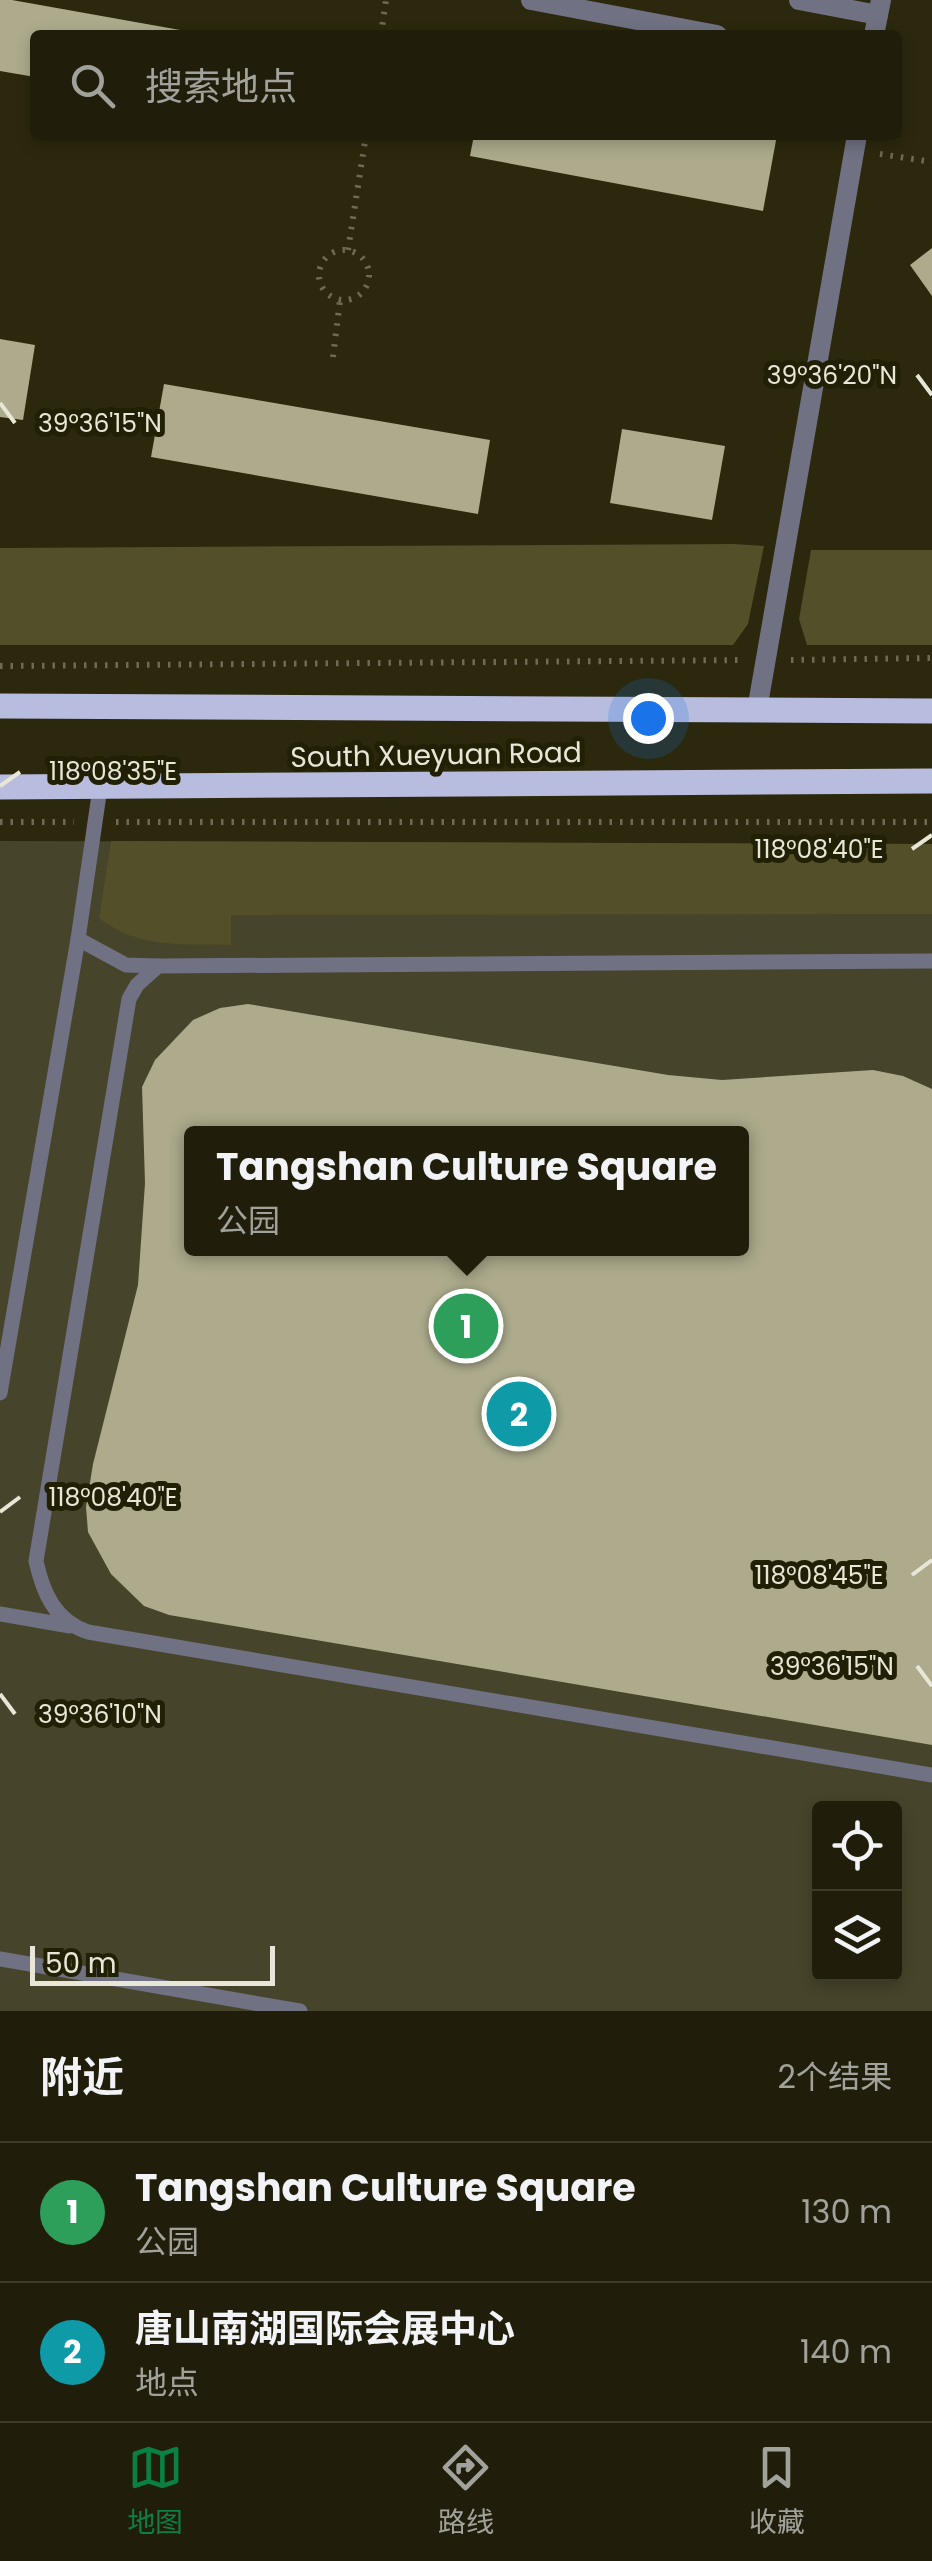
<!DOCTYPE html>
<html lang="zh">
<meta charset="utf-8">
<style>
:root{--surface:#201e0a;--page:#2d2b18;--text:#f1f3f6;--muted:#a2a29c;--line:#3d3c2b;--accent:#0b8043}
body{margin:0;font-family:Poppins,"Noto Sans SC",sans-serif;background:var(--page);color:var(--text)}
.controls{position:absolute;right:30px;bottom:30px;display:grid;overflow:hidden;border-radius:10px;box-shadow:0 5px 15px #0003}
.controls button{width:90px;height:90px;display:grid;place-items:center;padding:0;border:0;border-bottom:2px solid var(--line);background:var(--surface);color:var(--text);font:50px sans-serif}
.scale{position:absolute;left:30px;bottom:25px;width:245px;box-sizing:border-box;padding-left:10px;border:5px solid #e8e7d7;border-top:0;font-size:28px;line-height:35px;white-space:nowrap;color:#e8e7d7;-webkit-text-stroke:8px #211f04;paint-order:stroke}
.you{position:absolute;left:648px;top:718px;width:35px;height:35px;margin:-25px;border:8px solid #fff;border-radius:50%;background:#1a73e8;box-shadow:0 0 0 15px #1a73e833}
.badge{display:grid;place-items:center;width:65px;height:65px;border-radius:50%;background:var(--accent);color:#fff;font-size:32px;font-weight:700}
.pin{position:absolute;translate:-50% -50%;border:5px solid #fff;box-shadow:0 2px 10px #0006}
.popup{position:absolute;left:184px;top:1126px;width:565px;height:130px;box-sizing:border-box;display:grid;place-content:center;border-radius:10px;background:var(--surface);filter:drop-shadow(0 2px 8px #0005);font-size:32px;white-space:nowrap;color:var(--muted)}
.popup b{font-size:38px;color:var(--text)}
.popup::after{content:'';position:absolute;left:50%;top:100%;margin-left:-20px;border:20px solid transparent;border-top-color:var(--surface)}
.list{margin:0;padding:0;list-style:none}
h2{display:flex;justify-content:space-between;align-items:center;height:130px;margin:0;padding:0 40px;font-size:42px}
h2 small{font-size:32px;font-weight:400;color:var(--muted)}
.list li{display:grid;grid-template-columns:65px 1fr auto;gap:30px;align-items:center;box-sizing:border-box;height:140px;padding:0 40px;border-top:2px solid var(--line)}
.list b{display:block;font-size:38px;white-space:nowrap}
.list p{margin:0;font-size:32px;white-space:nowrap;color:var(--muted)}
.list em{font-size:32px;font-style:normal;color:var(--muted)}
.icon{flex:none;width:55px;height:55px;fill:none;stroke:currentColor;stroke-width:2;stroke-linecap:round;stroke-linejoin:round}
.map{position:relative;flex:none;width:932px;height:2011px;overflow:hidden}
.search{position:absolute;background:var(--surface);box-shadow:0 5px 15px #0003;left:30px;right:30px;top:30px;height:110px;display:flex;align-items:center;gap:25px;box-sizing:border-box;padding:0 35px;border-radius:10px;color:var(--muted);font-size:38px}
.sheet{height:410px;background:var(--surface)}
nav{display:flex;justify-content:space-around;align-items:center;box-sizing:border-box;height:140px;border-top:2px solid var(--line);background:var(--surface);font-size:28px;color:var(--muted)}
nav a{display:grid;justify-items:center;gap:5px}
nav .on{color:var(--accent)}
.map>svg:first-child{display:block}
.green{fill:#46442a;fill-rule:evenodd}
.forest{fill:#524f29}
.building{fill:#adab8c;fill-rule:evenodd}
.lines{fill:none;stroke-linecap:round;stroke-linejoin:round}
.path{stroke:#6e6b54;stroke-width:6;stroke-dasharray:2.5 8;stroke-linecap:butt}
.service{stroke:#707182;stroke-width:15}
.minor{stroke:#707182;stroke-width:20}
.primary{stroke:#b8bcde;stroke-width:25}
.ticks{fill:none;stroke:#e8e7d7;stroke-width:4}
.labels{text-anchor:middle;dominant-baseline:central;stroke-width:10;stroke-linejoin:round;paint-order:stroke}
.street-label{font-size:28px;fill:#e8e7d7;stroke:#211f04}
.ticks-label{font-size:25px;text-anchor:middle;fill:#e8e7d7;stroke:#211f04;stroke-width:10;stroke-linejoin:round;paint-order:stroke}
</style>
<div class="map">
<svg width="932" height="2011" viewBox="0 0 932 2011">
<rect width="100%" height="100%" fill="#2b280d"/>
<path class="green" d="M0 841 932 844V2011H0ZM191 1134H741V1248H191ZM820 1809H894V1974H820Z"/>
<g class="forest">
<polygon points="734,544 764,546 748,624 733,645 0,645 0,548"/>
<polygon points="811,550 932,550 932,645 807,645 799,619"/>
<path d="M111 841 932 844V914L231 915V945C183 944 138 949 99 918Z"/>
</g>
<g class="building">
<polygon points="0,0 12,0 208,35 35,35 35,77 0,71"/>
<polygon points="474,135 777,135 763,211 470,156"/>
<polygon points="932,248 932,296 910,265"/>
<polygon points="0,339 35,345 23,420 0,417"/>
<polygon points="164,384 490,440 478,514 151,457"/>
<polygon points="622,429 725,446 712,520 610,503"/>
<path d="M248 1004 668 1075 722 1080 873 1070 903 1076 932 1089V1745L169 1615 144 1606 111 1574 88 1532 86 1507 93 1464 138 1285 145 1183 142 1087 155 1060 193 1020 220 1008ZM191 1134H741V1248H191Z"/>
</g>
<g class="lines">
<g class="path">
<polyline points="381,35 386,0"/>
<polyline points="880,154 932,162"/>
<polyline points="348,250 366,135"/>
<circle cx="344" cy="275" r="25"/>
<polyline points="333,357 340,300"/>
<polyline points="791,660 932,658"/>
<polyline points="0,666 744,660"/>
<polyline points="0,822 74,822"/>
<polyline points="116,822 932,822"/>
</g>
<g class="service">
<polyline points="78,939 126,965 158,966 932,961"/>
<path d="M158 966 137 985 129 999 36 1561C43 1593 55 1621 88 1632L932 1775"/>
<polyline points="0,1393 78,939 100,788"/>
<polyline points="0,1614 70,1626"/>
<polyline points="0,1959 300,2011"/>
</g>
<g class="minor">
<polyline points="531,0 717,35"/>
<polyline points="799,0 878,15"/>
<polyline points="874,35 881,0"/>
<polyline points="757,710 857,135"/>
</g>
<g class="primary">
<polyline points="0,706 932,711"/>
<polyline points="0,787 932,781"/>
</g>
</g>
<path class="ticks" d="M917 375 932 395M0 403 15 423M0 786 20 772M912 849 932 835M0 1512 20 1497M912 1575 932 1560M917 1666 932 1686M0 1694 15 1714"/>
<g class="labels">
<g class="street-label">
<text transform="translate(436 755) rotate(-1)">South Xueyuan Road</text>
</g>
</g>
<g class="ticks-label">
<text x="832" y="384">39°36'20"N</text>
<text x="100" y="432">39°36'15"N</text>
<text x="113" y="780">118°08'35"E</text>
<text x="819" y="858">118°08'40"E</text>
<text x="113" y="1506">118°08'40"E</text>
<text x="819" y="1584">118°08'45"E</text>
<text x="832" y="1675">39°36'15"N</text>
<text x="100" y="1723">39°36'10"N</text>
</g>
</svg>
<div class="controls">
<button><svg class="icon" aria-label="locate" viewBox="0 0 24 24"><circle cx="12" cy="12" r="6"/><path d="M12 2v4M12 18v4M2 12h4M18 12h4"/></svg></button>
<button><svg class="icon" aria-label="layers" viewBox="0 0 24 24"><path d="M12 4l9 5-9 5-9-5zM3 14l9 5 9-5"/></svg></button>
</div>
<div class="scale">50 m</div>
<div class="you"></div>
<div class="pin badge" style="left:466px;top:1326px;background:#2e9e5b">1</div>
<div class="popup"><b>Tangshan Culture Square</b>公园</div>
<div class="pin badge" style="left:519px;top:1414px;background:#0f9aa8">2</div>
<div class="search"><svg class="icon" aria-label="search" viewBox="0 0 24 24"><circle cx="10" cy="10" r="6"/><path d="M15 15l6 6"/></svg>搜索地点</div>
</div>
<section class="sheet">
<h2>附近<small>2个结果</small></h2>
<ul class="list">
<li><span class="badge" style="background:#2e9e5b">1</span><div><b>Tangshan Culture Square</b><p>公园</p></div><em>130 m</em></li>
<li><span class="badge" style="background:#0f9aa8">2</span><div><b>唐山南湖国际会展中心</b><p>地点</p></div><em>140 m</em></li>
</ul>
</section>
<nav>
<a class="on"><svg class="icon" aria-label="map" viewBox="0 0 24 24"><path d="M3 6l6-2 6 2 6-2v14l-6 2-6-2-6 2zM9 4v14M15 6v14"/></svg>地图</a>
<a><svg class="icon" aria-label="directions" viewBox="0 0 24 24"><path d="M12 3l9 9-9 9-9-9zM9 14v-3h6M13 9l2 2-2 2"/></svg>路线</a>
<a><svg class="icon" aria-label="saved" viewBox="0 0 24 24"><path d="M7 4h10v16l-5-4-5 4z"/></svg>收藏</a>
</nav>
